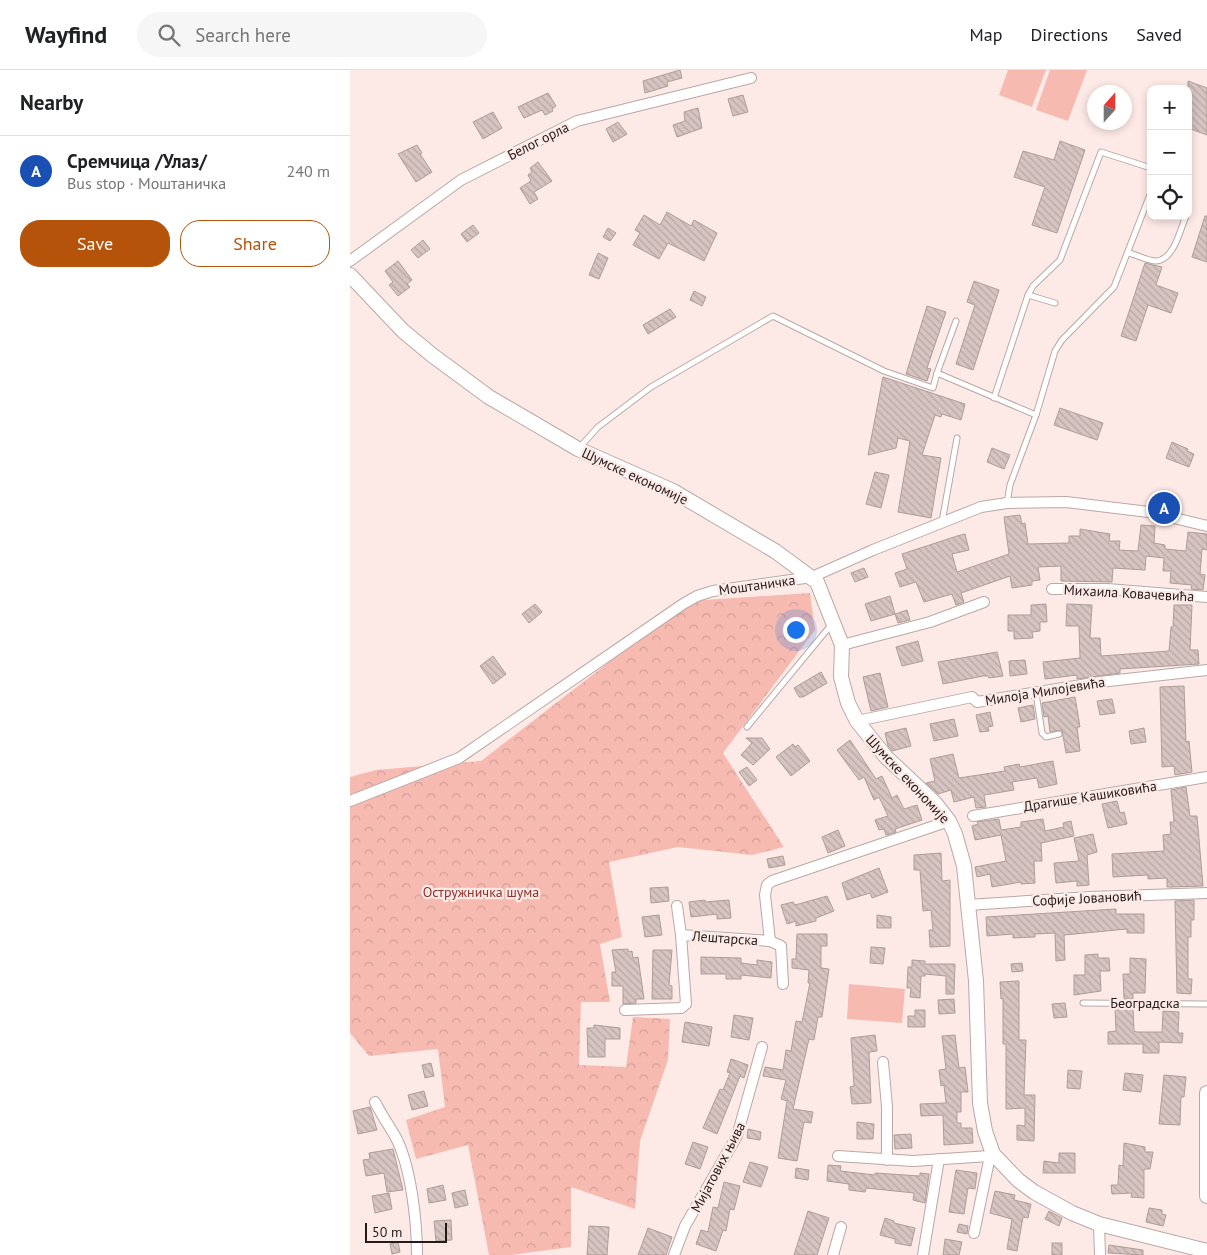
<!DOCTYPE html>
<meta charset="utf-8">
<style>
:root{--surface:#fff;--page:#f6f6f6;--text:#202124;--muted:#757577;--line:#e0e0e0;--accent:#b45309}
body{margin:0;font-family:"PT Sans",sans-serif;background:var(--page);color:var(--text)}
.controls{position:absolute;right:15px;top:15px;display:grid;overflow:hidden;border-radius:10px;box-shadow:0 2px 8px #0003}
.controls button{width:45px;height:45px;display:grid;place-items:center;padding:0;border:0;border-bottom:1px solid var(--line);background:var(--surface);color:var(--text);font:25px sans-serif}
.compass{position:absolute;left:737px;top:15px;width:45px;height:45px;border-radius:50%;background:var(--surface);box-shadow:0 2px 8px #0003;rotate:21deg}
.scale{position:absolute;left:15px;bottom:12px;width:82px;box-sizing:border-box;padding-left:5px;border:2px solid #221b1a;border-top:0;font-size:14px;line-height:18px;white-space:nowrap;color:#221b1a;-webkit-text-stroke:4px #fdeae7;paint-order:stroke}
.you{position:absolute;left:445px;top:559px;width:18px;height:18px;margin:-12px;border:4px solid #fff;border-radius:50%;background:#1a73e8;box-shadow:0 0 0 8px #1a73e833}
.badge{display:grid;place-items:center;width:32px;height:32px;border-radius:50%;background:var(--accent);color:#fff;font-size:16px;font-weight:700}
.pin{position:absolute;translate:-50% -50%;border:2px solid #fff;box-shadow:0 1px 5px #0006}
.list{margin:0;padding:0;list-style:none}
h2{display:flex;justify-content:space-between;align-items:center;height:65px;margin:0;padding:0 20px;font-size:21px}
h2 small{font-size:16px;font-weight:400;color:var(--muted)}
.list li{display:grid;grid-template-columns:32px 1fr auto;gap:15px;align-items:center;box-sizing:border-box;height:70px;padding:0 20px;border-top:1px solid var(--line)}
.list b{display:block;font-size:19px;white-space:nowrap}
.list p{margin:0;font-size:16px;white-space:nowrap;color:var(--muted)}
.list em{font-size:16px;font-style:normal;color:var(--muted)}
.actions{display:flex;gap:10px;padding:15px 20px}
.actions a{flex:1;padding:11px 0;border:1px solid var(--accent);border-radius:20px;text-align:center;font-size:18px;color:var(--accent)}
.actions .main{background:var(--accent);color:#fff}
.icon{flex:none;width:28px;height:28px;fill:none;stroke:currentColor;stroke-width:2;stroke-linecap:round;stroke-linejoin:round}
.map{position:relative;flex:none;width:857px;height:1185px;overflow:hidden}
header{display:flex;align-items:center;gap:30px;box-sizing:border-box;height:70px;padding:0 25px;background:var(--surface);border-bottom:1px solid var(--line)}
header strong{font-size:24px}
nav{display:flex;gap:28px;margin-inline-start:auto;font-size:18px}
.search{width:350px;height:45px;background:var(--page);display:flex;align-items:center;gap:12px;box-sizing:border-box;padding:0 18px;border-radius:28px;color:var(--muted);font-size:19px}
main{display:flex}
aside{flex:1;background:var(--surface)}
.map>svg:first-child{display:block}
.green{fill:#f7bab1}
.forest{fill:url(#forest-crowns)}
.building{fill:url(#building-back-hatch);stroke:#ae9c99}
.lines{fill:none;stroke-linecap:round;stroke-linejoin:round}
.lane-casing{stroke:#b9a8a5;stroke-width:7}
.street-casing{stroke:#b9a8a5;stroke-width:12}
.secondary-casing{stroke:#b9a8a5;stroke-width:16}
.lane{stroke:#fff;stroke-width:5}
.street{stroke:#fff;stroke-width:10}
.secondary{stroke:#fff;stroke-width:14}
.labels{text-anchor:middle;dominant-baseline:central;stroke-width:4.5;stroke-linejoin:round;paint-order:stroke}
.street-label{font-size:14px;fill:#221b1a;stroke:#fdeae7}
.park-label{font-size:14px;fill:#913028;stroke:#fdeae7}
</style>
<header>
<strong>Wayfind</strong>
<div class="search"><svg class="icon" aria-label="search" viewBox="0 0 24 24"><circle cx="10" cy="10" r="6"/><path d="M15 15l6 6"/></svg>Search here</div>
<nav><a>Map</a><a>Directions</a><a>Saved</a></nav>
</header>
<main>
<aside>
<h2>Nearby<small></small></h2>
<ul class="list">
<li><span class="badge" style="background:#1a4fb4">A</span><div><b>Сремчица /Улаз/</b><p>Bus stop · Моштаничка</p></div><em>240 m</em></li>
</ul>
<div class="actions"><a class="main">Save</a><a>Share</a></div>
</aside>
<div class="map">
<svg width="857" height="1185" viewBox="0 0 857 1185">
<defs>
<pattern id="forest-crowns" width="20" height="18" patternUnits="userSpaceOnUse" patternTransform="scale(1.25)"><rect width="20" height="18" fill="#f7bab1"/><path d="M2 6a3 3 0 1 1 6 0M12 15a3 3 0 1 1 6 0" fill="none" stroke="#d39f98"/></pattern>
<pattern id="building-back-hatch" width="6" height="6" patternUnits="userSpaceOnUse" patternTransform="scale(1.25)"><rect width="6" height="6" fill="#d6c4c1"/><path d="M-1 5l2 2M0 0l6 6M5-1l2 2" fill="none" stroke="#b7a8a5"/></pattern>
</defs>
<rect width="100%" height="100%" fill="#fdeae7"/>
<g class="green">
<polygon points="658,0 696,0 682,37 649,25"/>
<polygon points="700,0 737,0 718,51 686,40"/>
<polygon points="499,914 555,919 552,953 497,949"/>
</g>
<polygon class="forest" points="460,523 465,560 373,683 434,777 402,785 328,777 259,792 272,867 250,874 260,932 231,932 229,995 276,997 283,947 320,949 318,990 290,1071 285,1139 221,1117 221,1177 161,1185 139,1185 118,1075 66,1089 56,1050 95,1037 88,979 19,986 0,963 0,707 26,700 131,691 338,531"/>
<g class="building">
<polygon points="330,0 332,8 317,12 318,16 295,23 293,11"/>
<polygon points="838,11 857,18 857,65 838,58"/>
<polygon points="198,23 206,36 202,39 203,41 195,45 192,40 174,48 168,37"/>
<polygon points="393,25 398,42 383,46 378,29"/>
<polygon points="348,38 352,58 327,67 323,55 335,51 334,42"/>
<polygon points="143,42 152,58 133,69 123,52"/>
<polygon points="268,52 277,64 263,72 256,59"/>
<polygon points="710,71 735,80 707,163 682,155 695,117 664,107 673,81 704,90"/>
<polygon points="67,75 72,83 70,84 82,102 66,112 48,84"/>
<polygon points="188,92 202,111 184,122 188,129 180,134 170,118 181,111 178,105 182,102 180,98"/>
<polygon points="317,142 341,156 344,150 367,163 354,191 318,173 309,189 283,175 290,163 285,160 294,145 310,155"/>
<polygon points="855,146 857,146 857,192 842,187"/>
<polygon points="123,155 129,163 117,172 111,164"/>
<polygon points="258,158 266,163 260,171 253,167"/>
<polygon points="73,170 80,179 68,188 61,180"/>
<polygon points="248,183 258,188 249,209 239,205"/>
<polygon points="48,191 62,210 57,214 60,217 48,226 39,215 43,212 35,201"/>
<polygon points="795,193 812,197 806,215 828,223 821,243 798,235 786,271 771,266"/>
<polygon points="624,211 649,220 623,300 606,294 625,235 617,232"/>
<polygon points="344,221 356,227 352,236 340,230"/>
<polygon points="577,236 596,242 577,298 581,299 577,311 556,304"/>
<polygon points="320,239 326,247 298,264 293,255"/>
<polygon points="533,307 615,334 611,350 592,344 591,347 585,345 572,385 591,388 581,448 548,442 560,371 548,368 546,378 518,385"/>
<polygon points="710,338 753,353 747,370 704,355"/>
<polygon points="822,372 838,379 837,381 844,384 839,397 816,388"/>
<polygon points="642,378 660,385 654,399 637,392"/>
<polygon points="525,402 539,405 531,438 516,434"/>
<polygon points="670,445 672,454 675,453 678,474 719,473 719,466 730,466 730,459 760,464 759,471 770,471 769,480 788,481 791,455 805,456 804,473 815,475 815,479 836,481 838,462 857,464 857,480 852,479 850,504 855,505 853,520 841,519 842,515 820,513 821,501 813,501 814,488 796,486 795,500 763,498 762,512 711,511 711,496 688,497 690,510 682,511 682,515 662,518 660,506 611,523 614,532 606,535 602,524 574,532 566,512 550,517 545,503 557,499 552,484 607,466 615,464 619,480 602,484 607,502 659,484 654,447"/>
<polygon points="514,498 518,507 505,512 501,503"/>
<polygon points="540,526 545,544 557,540 560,550 548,553 545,544 521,551 515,534"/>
<polygon points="185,534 192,542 179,553 172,544"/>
<polygon points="696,534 697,552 690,552 690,561 682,562 683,568 664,569 664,561 658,561 658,545 681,545 681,535"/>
<polygon points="717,534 742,535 740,568 750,568 751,586 819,581 821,557 823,557 824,535 842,535 840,580 848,580 849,594 770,599 770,603 727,609 727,605 695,609 693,592 730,588 729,556 716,556"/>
<polygon points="568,571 573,591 552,596 546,577"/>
<polygon points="647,582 653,606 639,608 638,606 633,606 593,614 588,592"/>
<polygon points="143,586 156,604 143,614 130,596"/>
<polygon points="675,590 677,604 660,606 659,591"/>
<polygon points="471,602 477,613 453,627 449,627 444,618"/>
<polygon points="530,603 538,637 521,641 513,607"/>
<polygon points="834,616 836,672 839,671 842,702 825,705 824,696 812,697 810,617"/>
<polygon points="725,627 730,657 727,657 730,681 716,683 712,660 700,662 698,646 694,647 692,633"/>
<polygon points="762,629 765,643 750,645 747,631"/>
<polygon points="683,635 685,649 671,652 668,638"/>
<polygon points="640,642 643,656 638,657 639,661 630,662 626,645"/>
<polygon points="604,649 608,666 584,671 580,654"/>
<polygon points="556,658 561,676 542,681 538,676 535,663"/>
<polygon points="794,658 796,672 781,674 779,661"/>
<polygon points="396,668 412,668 420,679 403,695 391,685 402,673"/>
<polygon points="500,670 526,709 532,706 542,728 547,725 554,739 567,735 572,750 545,759 546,762 536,765 534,759 529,760 525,750 538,746 529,727 524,730 514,707 509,710 487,680"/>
<polygon points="443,674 445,677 448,675 460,691 441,706 426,687"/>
<polygon points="603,684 609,708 655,701 654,697 669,694 670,697 703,691 707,714 689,718 687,708 662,712 664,720 634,725 636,737 626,738 624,727 604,732 601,720 588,724 576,713 585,711 580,689"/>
<polygon points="397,697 407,710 399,716 389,702"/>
<polygon points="836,717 840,746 847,746 853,816 821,817 817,817 817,808 798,809 798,805 763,807 762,784 814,781 813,765 821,764 820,752 824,752 821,720"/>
<polygon points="767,731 770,743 774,742 777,754 758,758 752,734"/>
<polygon points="649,749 651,760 671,757 671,752 693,749 695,761 714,757 713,753 721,751 724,766 691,773 692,791 684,791 685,813 671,814 671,812 642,817 640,804 627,807 625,797 656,791 651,765 625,770 622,756 628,754 627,752"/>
<polygon points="488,760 495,776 478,783 472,767"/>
<polygon points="743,764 747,782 737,785 739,815 727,816 727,811 706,813 704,793 729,791 724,768"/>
<polygon points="591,783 592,811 600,810 600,876 580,877 579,860 583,860 581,840 573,841 570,800 564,800 564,785"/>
<polygon points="433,786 435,795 419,798 417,789"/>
<polygon points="529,798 538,822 522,828 520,823 497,830 492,813"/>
<polygon points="318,817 319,831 301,833 300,818"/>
<polygon points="477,826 484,841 466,848 466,851 446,856 446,851 437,854 431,835 443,832 445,835"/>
<polygon points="355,830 355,832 379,830 381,848 367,849 367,844 341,847 339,832"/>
<polygon points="844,830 844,850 841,850 841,867 838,867 838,909 842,909 841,924 827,923 825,831"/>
<polygon points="766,839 766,844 794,844 794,863 777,863 777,859 714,865 715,890 706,891 705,863 685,864 685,867 663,868 663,864 637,866 636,847"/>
<polygon points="309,845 312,865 295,867 292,847"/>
<polygon points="527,845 541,847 541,858 527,858"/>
<polygon points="447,864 477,864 477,876 471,876 471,898 479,899 472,947 468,947 464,970 459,969 443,1039 463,1042 461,1053 454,1052 447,1091 428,1088 437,1031 431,1029 436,1010 413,1006 415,997 433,1000 436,980 441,981 446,951 452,952 460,913 458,913 459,900 442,898 442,889 446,889"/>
<polygon points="521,877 535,878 533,894 520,893"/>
<polygon points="278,879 278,882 282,881 283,888 288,887 294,929 286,929 286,933 273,934 273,916 262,916 262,902 266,902 262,880"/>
<polygon points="303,880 322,880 319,915 322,916 322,929 302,929"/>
<polygon points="748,884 748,888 759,888 760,901 750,901 751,921 724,925 724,905 735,905 735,885"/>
<polygon points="351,887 391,888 391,893 407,895 407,890 422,892 421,908 391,905 391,909 376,909 376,904 351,904"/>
<polygon points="780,888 796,889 795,923 783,923 783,929 774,929 773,904 780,904"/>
<polygon points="562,890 575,891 575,894 605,894 604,924 596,924 596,906 575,904 575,906 571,906 570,928 560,927 561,918 557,918 558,897 562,897"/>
<polygon points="672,893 673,901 662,902 661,894"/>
<polygon points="669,911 669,970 676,970 674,1025 685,1025 684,1071 667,1070 667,1055 675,1056 675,1038 656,1039 656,974 653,974 653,928 651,929 650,912"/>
<polygon points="604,929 605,943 589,944 588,930"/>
<polygon points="715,933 717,947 704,948 702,934"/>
<polygon points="765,938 783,938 784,961 787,962 812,962 813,941 829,942 828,963 833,963 832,973 809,972 809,983 793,983 793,974 758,974 758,962 766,961"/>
<polygon points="565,940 575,940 575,957 558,957 558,946 565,946"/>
<polygon points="384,945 403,948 399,970 381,967"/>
<polygon points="335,952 362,957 359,976 332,972"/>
<polygon points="244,955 270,958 270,969 255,969 255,987 238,987 237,958 244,958"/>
<polygon points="525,965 527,981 519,982 521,1033 502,1034 500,1017 504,1016 501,968"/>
<polygon points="605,965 609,998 615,997 618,1022 611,1022 611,1042 607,1042 607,1053 611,1053 611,1058 622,1058 623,1073 594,1075 593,1045 571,1046 570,1034 596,1033 594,1015 591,1016 589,1000 596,999 592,966"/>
<polygon points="381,989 398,995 394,1008 390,1006 367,1064 353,1058 370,1019 373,1020 380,1003 377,1002"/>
<polygon points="81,993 84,1006 75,1008 72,995"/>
<polygon points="718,1000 732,1001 730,1019 717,1018"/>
<polygon points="775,1003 793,1005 791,1022 773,1020"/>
<polygon points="814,1005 836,1007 834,1027 831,1027 830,1055 809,1054"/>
<polygon points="74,1021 78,1036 62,1040 58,1025"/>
<polygon points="20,1037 27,1060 8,1064 3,1041"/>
<polygon points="507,1052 524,1054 523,1069 507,1069"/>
<polygon points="398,1059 411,1062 410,1070 397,1068"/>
<polygon points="561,1064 562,1078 545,1079 544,1065"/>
<polygon points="343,1072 358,1077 350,1099 335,1094"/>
<polygon points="774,1073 795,1077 795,1082 803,1082 800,1099 794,1099 794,1128 781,1127 782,1123 762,1124 761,1115 768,1115 769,1095 773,1096"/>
<polygon points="43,1079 53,1120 37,1122 34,1103 16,1106 13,1090 20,1089 19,1083"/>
<polygon points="709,1083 725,1083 725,1103 693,1103 694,1091 709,1093"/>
<polygon points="400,1092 418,1097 411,1117 393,1112"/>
<polygon points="478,1095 491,1096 490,1101 525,1105 525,1103 570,1106 570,1103 579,1104 575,1133 563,1130 564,1123 516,1118 515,1122 499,1120 499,1114 477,1111"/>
<polygon points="446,1098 459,1100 458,1110 445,1108"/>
<polygon points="606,1100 627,1103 625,1119 618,1118 614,1144 599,1142"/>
<polygon points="374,1112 390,1116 384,1140 380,1139 376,1161 373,1160 366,1181 346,1174 351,1160 358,1162 363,1137 368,1138"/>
<polygon points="93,1115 96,1130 79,1133 77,1119"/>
<polygon points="115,1120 118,1135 105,1138 102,1123"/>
<polygon points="645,1121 665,1125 664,1130 681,1134 678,1148 673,1147 667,1181 657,1179 662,1149 640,1143"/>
<polygon points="39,1123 42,1139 25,1143 22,1126"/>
<polygon points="799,1138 812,1140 812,1144 816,1145 813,1156 796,1152"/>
<polygon points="458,1141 479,1148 467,1185 444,1185"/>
<polygon points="699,1141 712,1148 709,1156 695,1149"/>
<polygon points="535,1148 544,1151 544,1153 565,1158 561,1176 545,1173 545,1169 530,1165"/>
<polygon points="101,1150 102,1170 86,1171 84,1151"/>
<polygon points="609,1154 618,1156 617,1164 607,1162"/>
<polygon points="239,1156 259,1157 257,1185 237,1185"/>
<polygon points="298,1158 322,1167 316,1185 288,1185"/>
<polygon points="595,1169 612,1172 609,1185 593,1185"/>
<polygon points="48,1172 50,1182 42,1184 40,1174"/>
<rect x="702" y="1173" width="10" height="12"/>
<polygon points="759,1175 793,1180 793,1185 758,1183"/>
</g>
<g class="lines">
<g class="lane-casing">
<g id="lane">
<path d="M779 183C787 185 798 191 806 191 824 190 830 160 836 146"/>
<polyline points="678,225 705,233"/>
<polyline points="606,251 587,303 686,345"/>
<polyline points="644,328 678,225 683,216 710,190 751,82 801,98"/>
<polyline points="229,378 248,357 301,317 423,246 534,301 583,318 587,303"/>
<polyline points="657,433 660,415 686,345 705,281 712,270 764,217 801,122"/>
<polyline points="592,452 607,368"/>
<polyline points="686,623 692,663 696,667 709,664"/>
<polyline points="397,657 481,555"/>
<polyline points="733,933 857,934"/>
</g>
</g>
<g class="street-casing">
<g id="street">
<polyline points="0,191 111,110 227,51 401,8"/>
<polyline points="702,519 757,519 857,527"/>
<polyline points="492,575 580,552 634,532"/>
<polyline points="507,651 622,627 627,632 750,612 857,600"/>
<polyline points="0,731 109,688 333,534 347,526 363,521 462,507 523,480 631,437 657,433 716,432 749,436 799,442 857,456"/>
<polyline points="623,746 857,707"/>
<polyline points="617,835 741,827 857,823"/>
<polyline points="327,836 331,865"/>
<polyline points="420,871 431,876 433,914"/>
<polyline points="275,940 331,938 336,934 331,865 420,871 415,825 417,815 422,811 599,751"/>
<polyline points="533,992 537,1037 537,1090"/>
<path d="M25 1032C31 1044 38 1054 45 1066 61 1095 67 1152 67 1185"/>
<polyline points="488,1086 563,1091 640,1086 643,1084"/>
<polyline points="749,1154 750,1185"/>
<polyline points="624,1163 640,1086"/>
<polyline points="324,1185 335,1156 387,1066 412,977"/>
<polyline points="483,1185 491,1157"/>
<polyline points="573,1185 589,1089"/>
</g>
</g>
<g class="secondary-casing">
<g id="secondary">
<polyline points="0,205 53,261 82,285 139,327 228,379 323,421 425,481 467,512 492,575 491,607 498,633 507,651 536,687 585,733 599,751 605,764 614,796 626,911 630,1033 635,1061 643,1084 668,1110 684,1122 722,1143 749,1154 857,1181"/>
<polyline points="857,1023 857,1126"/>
</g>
</g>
<use href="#lane" class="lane"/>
<use href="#street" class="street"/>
<use href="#secondary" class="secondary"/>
</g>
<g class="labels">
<g class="street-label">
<text transform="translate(188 71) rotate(-27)">Белог орла</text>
<text transform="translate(285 406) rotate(25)">Шумске економије</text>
<text transform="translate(407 515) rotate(-8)">Моштаничка</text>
<text transform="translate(779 523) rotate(3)">Михаила Ковачевића</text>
<text transform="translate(695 621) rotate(-9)">Милоја Милојевића</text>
<text transform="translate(558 709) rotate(47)">Шумске економије</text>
<text transform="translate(740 726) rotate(-9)">Драгише Кашиковића</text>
<text transform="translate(737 828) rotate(-3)">Софије Јовановић</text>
<text transform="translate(375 868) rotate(4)">Лештарска</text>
<text x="795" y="933">Београдска</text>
<text transform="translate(368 1097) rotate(-62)">Мијатових њива</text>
</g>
<g class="park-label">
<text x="131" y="822">Остружничка шума</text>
</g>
</g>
</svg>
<div class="controls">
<button>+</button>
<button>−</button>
<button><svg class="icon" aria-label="locate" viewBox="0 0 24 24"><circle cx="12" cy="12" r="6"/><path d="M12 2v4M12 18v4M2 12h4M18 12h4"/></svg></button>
</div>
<svg class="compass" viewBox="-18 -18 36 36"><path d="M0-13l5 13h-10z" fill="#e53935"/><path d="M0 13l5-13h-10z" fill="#757577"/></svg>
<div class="scale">50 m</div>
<div class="you"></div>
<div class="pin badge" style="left:814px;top:438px;background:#1a4fb4">A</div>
</div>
</main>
